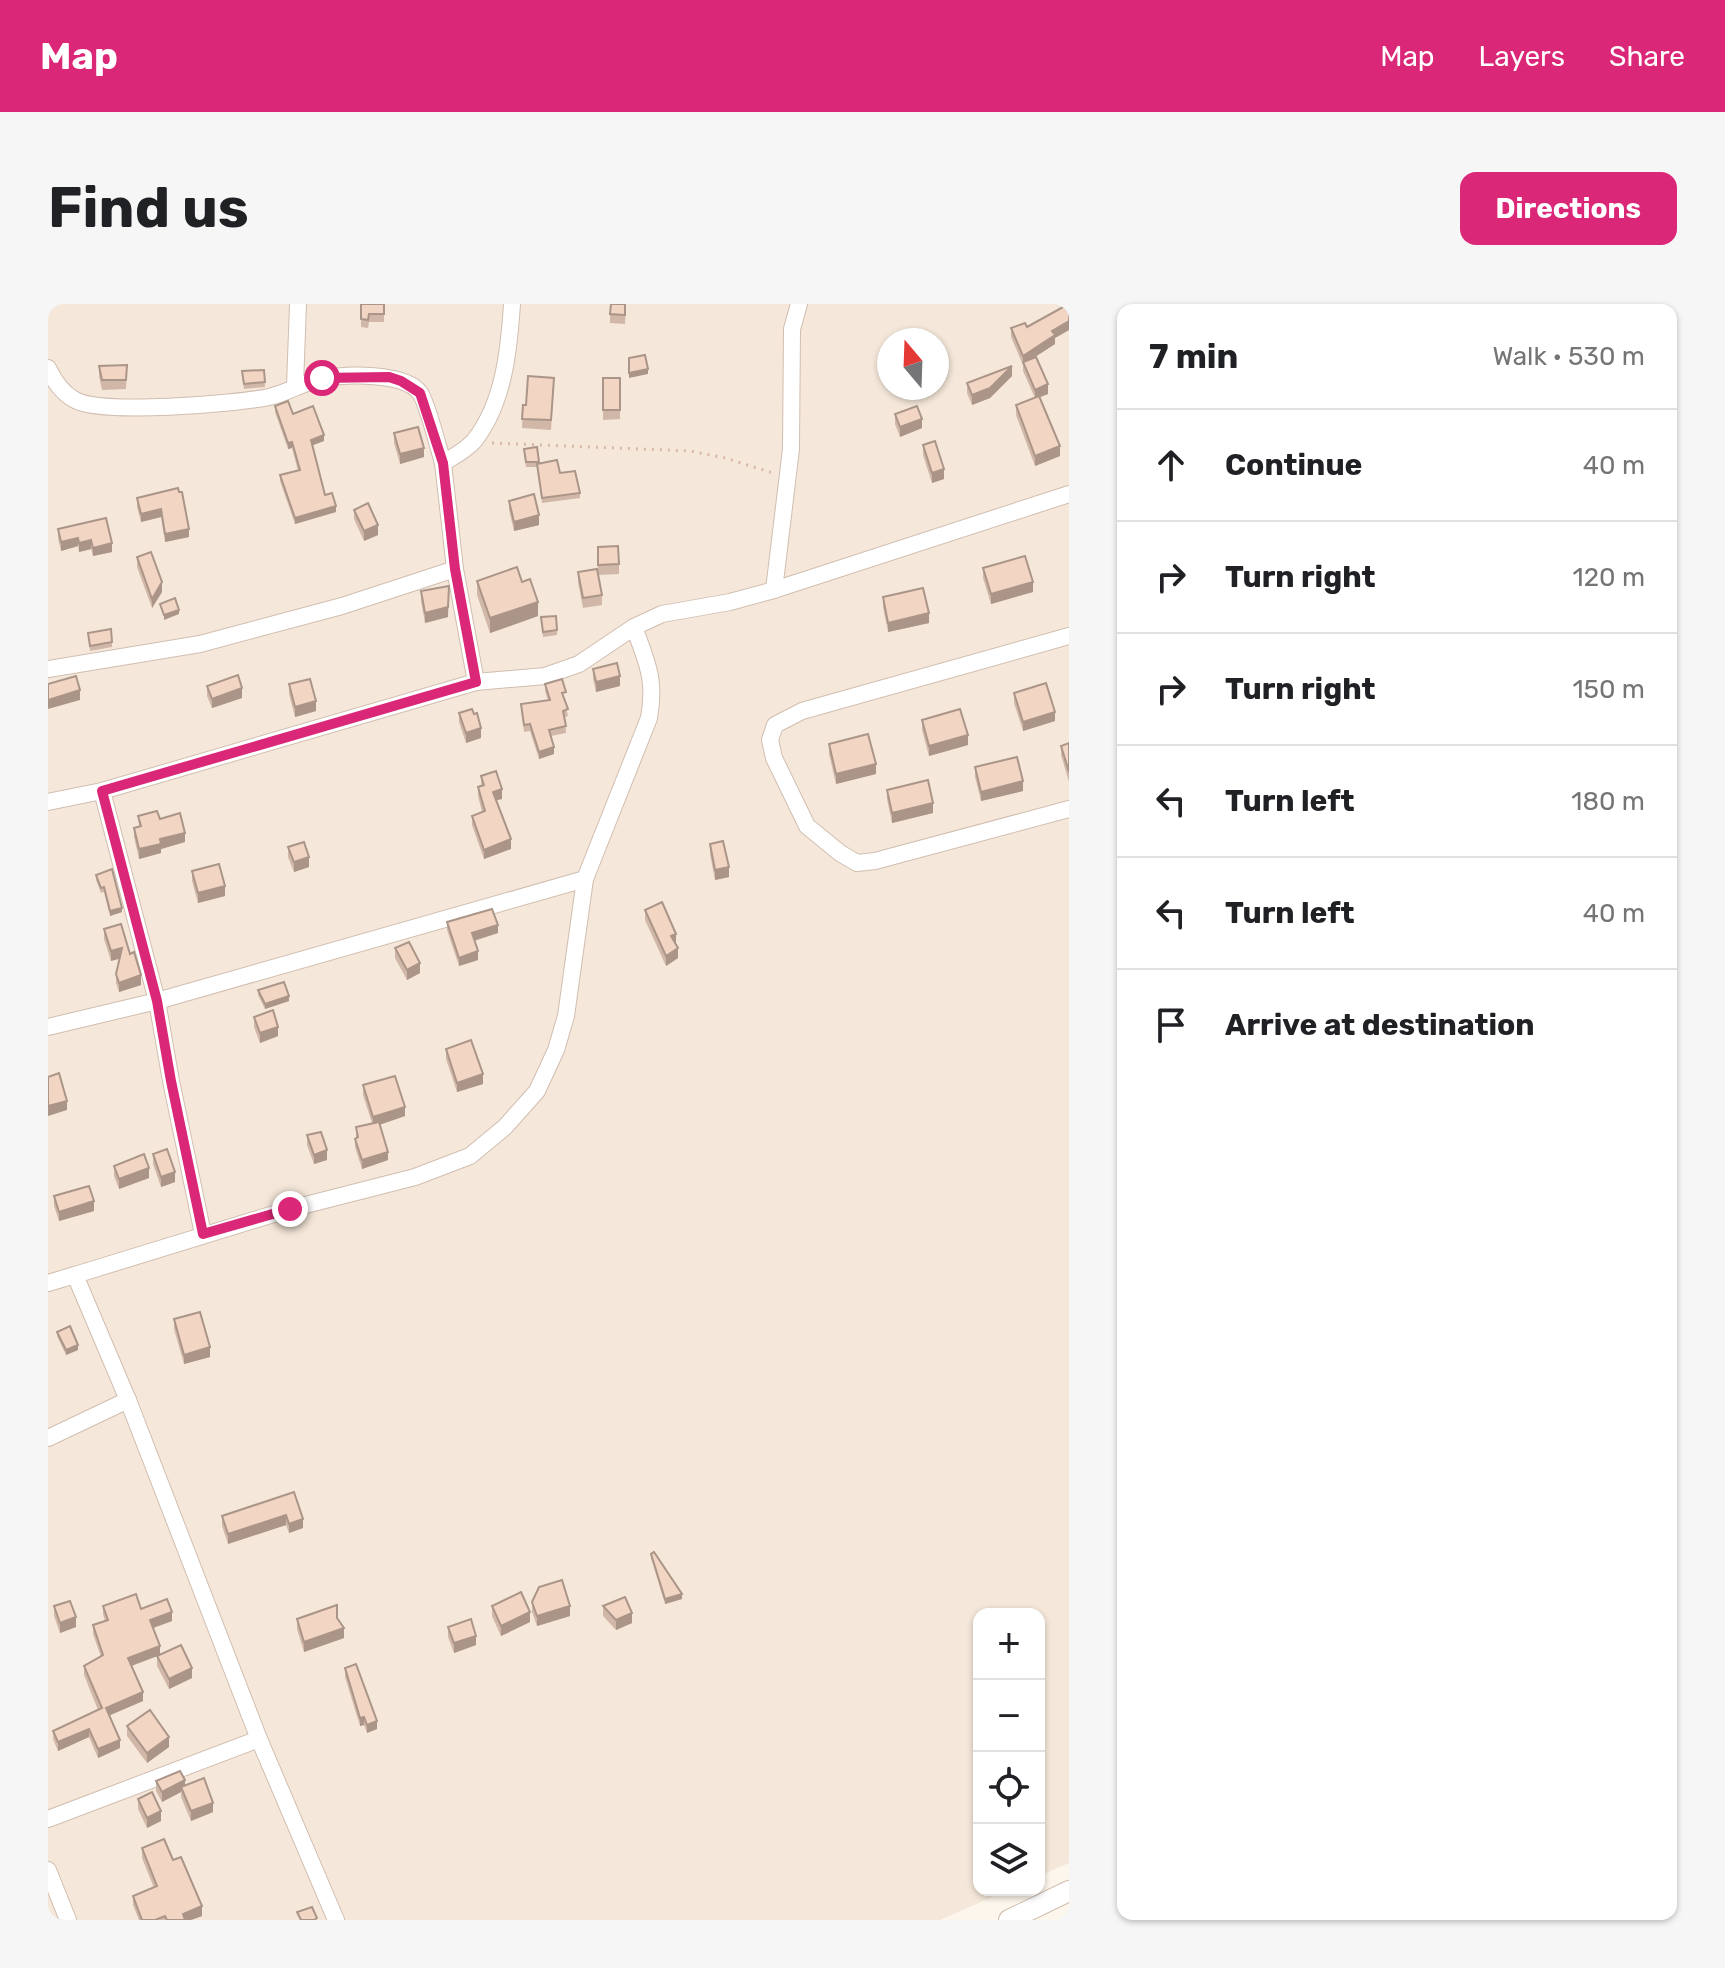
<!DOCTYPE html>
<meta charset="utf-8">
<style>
:root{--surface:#fff;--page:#f6f6f6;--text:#202124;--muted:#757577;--line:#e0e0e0;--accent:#db2777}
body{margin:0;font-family:Rubik,sans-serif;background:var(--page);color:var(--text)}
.controls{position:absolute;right:24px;bottom:24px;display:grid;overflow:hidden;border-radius:16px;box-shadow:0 2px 6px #0004}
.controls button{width:72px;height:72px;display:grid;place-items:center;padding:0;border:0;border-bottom:2px solid var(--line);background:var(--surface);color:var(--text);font:40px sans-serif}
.compass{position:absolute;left:829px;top:24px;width:72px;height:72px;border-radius:50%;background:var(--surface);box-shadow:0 2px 6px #0004;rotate:341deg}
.stop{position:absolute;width:24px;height:24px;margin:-18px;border:6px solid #db2777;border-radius:50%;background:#fff}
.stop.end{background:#db2777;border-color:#fff;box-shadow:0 2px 8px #0008}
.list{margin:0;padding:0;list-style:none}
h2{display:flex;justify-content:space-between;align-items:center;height:104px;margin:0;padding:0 32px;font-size:34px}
h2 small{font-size:26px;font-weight:400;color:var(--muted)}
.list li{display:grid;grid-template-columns:52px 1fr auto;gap:24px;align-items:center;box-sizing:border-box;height:112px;padding:0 32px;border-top:2px solid var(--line)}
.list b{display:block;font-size:30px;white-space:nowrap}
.list em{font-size:26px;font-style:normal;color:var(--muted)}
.icon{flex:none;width:44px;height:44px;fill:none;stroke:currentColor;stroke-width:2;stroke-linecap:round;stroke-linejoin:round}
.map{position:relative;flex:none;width:1021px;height:1616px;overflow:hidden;border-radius:16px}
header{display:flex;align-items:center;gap:48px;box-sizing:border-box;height:112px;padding:0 40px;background:var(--accent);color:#fff}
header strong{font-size:38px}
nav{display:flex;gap:44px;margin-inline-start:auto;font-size:28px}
.intro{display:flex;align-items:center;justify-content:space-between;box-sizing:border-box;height:192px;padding:0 48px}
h1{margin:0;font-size:56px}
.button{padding:20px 36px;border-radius:16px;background:var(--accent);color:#fff;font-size:28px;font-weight:700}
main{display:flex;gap:48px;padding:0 48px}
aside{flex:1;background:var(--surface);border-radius:16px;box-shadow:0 2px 6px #0004}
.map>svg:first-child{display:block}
.residential{fill:#f5e8da;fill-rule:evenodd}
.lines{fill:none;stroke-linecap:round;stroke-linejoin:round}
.minor-casing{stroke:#d1beb0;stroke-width:18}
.tertiary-casing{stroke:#d1beb0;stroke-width:22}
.path{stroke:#d9b8a5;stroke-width:3;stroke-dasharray:2 6;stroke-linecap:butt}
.minor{stroke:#fff;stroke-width:16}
.tertiary{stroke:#fff;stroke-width:20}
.wall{fill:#d1b7a8}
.shaded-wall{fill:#aa9588}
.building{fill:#f3d5c3;stroke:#aa9588;stroke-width:2}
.route{stroke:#db2777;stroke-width:10}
</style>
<header>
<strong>Map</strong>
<nav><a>Map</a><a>Layers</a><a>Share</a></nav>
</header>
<div class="intro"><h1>Find us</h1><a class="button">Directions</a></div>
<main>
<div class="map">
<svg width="1021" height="1616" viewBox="0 0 1021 1616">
<rect width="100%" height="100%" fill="#fdf6ec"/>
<path class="residential" d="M0 0H1021V1559L991 1572V1310H931V1586H960L892 1616H0ZM841 36H889V84H841Z"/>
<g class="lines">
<g class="minor-casing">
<g id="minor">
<path d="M0 64C6 77 14 89 27 96 54 111 187 100 221 93 239 89 255 78 273 75 297 70 357 68 372 89 379 98 391 146 395 159"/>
<polyline points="247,82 250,0"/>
<polyline points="726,286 743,145 744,25 751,0"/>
<polyline points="1021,332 754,407 727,421 722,436 726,454 759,522 792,549 809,559 827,557 1021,505"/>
<polyline points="0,365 152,340 294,302 407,265"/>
<path d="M428 378 407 265 395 159C405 153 418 146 426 137 456 99 461 46 464 0"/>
<polyline points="54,487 109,697 123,777 155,930"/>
<polyline points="0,498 54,487 428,378 497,372 531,360 586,323 614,310 682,298 726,286 1021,190"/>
<path d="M0 723 109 697 537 575 601 414C608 375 599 359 586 323"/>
<polyline points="27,971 242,905 367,873 422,852 457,823 489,787 508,746 518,712 537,575"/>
<polyline points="0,979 27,971 80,1096 211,1435 288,1616"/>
<polyline points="0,1134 80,1096"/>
<polyline points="0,1515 211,1435"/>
<polyline points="0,1566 20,1616"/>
</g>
</g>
<g class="tertiary-casing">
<polyline id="tertiary" points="961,1616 1021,1587"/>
</g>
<polyline class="path" points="444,139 642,147 677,154 725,169"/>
<use href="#minor" class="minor"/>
<use href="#tertiary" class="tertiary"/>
</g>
<g class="wall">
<polygon points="336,0 336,18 321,18 320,24 313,23 313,15"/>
<polygon points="578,0 577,20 562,19 562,10"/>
<polygon points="1014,0 1021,0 1021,26 1007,34 1007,40 987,53 1000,90 992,93 1012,152 987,162 968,111 968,101 987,94 975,67 975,61 963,33 963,24 979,23 1014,4"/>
<polygon points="79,61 78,85 54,86 51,72 51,62"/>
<polygon points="216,66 217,83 196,85 194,72"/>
<polygon points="964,72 942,94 924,101 919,89 919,79"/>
<polygon points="555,74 572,74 572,115 555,116"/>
<polygon points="506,83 503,126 474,124 475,101 478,101"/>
<polygon points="227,102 245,110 276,137 264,141 277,191 288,208 247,220 232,177 232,171 250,167 244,144 240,145 227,108"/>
<polygon points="847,110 874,124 852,133 847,120"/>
<polygon points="346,129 376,153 352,160 346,139"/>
<polygon points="875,141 896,175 884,179 875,151"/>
<polygon points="489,143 491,159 512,169 532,189 532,194 494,199 489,163 478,163 476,150"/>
<polygon points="130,184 141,233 117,238 113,213 93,218 89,203 89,194"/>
<polygon points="461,197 491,221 466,227 461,206"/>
<polygon points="306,206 330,231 316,237 306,215"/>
<polygon points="58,214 64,248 45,252 43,245 31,248 30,242 13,247 10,234 10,225"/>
<polygon points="550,243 571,260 571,270 550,271"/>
<polygon points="89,253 114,288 104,304 89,263"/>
<polygon points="935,264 985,288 943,300 935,274"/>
<polygon points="530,268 554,291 554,301 535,304 530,278"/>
<polygon points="429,277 474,278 490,312 442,329 429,291"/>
<polygon points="373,287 400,313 377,319 373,297"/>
<polygon points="835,293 881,319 840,328 835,303"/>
<polygon points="493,318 509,326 509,331 495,333"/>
<polygon points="40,329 64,338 64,343 42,347"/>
<polygon points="545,365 572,382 548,388 545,375"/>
<polygon points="241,380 268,407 247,413 241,390"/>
<polygon points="497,380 518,395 516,395 520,412 517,413 518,429 503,432 506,450 491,455 482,427 476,428 473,400 500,396 497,387"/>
<polygon points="159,382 194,394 164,404 159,392"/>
<polygon points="966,389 1007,417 975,427 966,399"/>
<polygon points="411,409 426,410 433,434 418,439 411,418"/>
<polygon points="874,416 920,441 881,452 874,426"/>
<polygon points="1021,439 1021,478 1013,451 1013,442"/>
<polygon points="781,440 828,470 788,480 781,450"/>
<polygon points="927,463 975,487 933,497 927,473"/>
<polygon points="433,472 454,495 449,496 463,545 436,555 424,521 424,512 434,508 430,492 430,483 433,481"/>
<polygon points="839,486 885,509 844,519 839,495"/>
<polygon points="90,512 112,515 137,538 113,545 113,549 91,555 86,533 86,524 91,522"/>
<polygon points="662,540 681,573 667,576 662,550"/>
<polygon points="240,543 261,563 246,568 240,553"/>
<polygon points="144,567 177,592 150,599 144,577"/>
<polygon points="48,571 74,608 62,612 56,588 53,589 48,576"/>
<polygon points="597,606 628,640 630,654 618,662 597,616"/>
<polygon points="399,618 450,629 427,637 430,656 411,662 399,626"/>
<polygon points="56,625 82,650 93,681 71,688 68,679 68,670 72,654 63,657 56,635"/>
<polygon points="347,644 372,669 359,676 347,654"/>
<polygon points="210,686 241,697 217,705 210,691"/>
<polygon points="206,713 230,732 212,739 206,723"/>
<polygon points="398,745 435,780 409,788 398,755"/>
<polygon points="315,781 357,812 331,821 340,856 314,865 307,843 307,835 308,834 308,823 324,819 315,791"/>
<polygon points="259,831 279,856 266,860 259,841"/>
<polygon points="105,850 127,878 113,883 105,860"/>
<polygon points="66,862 101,874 71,885 66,872"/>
<polygon points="6,892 46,907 11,917 6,902"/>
<polygon points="126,1015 162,1053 136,1060 126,1025"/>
<polygon points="9,1028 30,1046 18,1051 9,1032"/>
<polygon points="246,1188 255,1224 241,1229 238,1221 180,1240 174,1222 174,1212"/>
<polygon points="603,1250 634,1295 617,1300 603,1254"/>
<polygon points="484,1298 522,1312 489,1322 484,1308"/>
<polygon points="6,1302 28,1323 12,1329 6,1312"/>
<polygon points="55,1302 93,1305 124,1317 105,1324 112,1351 144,1374 121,1385 109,1362 109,1352 112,1351 84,1362 95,1397 61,1411 72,1444 50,1454 41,1433 10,1447 5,1435 5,1427 50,1406 36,1371 36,1362 53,1353 45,1330 45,1321 57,1317 55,1310"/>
<polygon points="444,1302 482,1318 453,1332 444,1312"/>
<polygon points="555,1302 584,1319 568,1326 555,1312"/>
<polygon points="249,1315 289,1315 296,1334 256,1348 249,1325"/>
<polygon points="400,1323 428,1341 406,1349 400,1333"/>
<polygon points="297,1364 329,1425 319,1429 316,1421 312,1422 297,1373"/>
<polygon points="79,1422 121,1443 99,1459 79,1432"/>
<polygon points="108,1477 137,1482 165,1508 143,1517 133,1493 133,1488 114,1498 108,1487"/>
<polygon points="90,1495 113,1517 99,1524 90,1505"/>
<polygon points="94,1544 125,1556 154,1612 143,1616 91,1616 85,1601 85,1592 106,1584 94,1554"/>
</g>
<g class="shaded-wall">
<polygon points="1021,17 1021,26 1007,34 1007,40 976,60 975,58 975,61 975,52 1004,27"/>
<polygon points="964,62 964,72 942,94 924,101 924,91"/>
<polygon points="600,65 600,70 581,74 581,69"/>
<polygon points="1000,80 1000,90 987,95 987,86"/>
<polygon points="874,115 874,124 852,133 852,123"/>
<polygon points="276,131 276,137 263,142 263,136"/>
<polygon points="244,138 244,144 240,145 240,139"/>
<polygon points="1012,142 1012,152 987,162 987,152"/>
<polygon points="376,144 376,153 352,160 352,150"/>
<polygon points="896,165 896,175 884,179 884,169"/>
<polygon points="288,202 288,208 247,220 247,214"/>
<polygon points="113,205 113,213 93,218 93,210"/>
<polygon points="491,211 491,221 466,227 466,218"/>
<polygon points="330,221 330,231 316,237 316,227"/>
<polygon points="141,225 141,233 117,238 117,230"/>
<polygon points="30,234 30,242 13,247 13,238"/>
<polygon points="43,236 43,245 31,248 31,239"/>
<polygon points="64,239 64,248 45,252 45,244"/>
<polygon points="114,278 114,288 104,304 104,295"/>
<polygon points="985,278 985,288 943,300 943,290"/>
<polygon points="401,282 400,313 377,319 377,309"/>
<polygon points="490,298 490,312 442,329 442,314"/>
<polygon points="131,306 131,310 116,316 116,311"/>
<polygon points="881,309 881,319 840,328 840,319"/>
<polygon points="572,372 572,382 548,388 548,378"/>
<polygon points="194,384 194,394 164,404 164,395"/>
<polygon points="32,386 32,396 0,405 0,396"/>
<polygon points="268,397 268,407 247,413 247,403"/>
<polygon points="1007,408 1007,417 975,427 975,418"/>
<polygon points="433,424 433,434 418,439 418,429"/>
<polygon points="920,431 920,441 881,452 881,442"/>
<polygon points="506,443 506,450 491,455 491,448"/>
<polygon points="828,460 828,470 788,480 788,470"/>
<polygon points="975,477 975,487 933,497 933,488"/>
<polygon points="454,485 454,495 445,497 445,488"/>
<polygon points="885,499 885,509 844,519 844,509"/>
<polygon points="137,529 137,538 113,545 113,549 91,555 91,545 112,535"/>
<polygon points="463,535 463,545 436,555 436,546"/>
<polygon points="261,553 261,563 246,568 246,558"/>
<polygon points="681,563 681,573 667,576 667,566"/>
<polygon points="177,582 177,592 150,599 150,589"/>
<polygon points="74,604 74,608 62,612 62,607"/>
<polygon points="450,621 450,629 424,637 424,629"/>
<polygon points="628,630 628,640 623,642 623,632"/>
<polygon points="74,644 74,654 63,657 63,647"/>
<polygon points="630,644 630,654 618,662 618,652"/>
<polygon points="430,647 430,656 411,662 411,654"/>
<polygon points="372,659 372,669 359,676 359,666"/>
<polygon points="93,671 93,681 71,688 71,679"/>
<polygon points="241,692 241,697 217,705 217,700"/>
<polygon points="230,723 230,732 212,739 212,729"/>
<polygon points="435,770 435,780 409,788 409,779"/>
<polygon points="19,797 19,806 0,812 0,802"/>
<polygon points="357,803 357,812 325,823 325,813"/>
<polygon points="279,846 279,856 266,860 266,851"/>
<polygon points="340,848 340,856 314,865 314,856"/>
<polygon points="101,864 101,874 71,885 71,875"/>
<polygon points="127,868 127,878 113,883 113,873"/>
<polygon points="46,897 46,907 11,917 11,908"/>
<polygon points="30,1041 30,1046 18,1051 18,1046"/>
<polygon points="162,1043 162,1053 136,1060 136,1051"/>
<polygon points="238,1211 238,1221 180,1240 180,1230"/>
<polygon points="255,1215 255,1224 241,1229 241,1220"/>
<polygon points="634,1290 634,1295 617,1300 617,1295"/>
<polygon points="522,1302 522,1312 489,1322 489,1312"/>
<polygon points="124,1308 124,1317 102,1325 102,1316"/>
<polygon points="482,1308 482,1318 453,1332 453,1322"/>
<polygon points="584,1309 584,1319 568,1326 568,1316"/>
<polygon points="28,1313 28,1323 12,1329 12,1319"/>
<polygon points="296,1324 296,1334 256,1348 256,1338"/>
<polygon points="428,1332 428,1341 406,1349 406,1339"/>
<polygon points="112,1342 112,1351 80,1363 80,1354"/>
<polygon points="144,1364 144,1374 121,1385 121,1375"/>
<polygon points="95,1388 95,1397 58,1413 58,1404"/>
<polygon points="316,1413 316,1421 312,1422 312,1414"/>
<polygon points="329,1417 329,1425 319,1429 319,1421"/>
<polygon points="41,1425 41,1433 10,1447 10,1438"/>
<polygon points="121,1433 121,1443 99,1459 99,1449"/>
<polygon points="72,1436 72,1444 50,1454 50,1445"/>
<polygon points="137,1476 137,1486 133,1483 133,1488 114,1498 114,1488"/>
<polygon points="165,1499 165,1508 143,1517 143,1507"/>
<polygon points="113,1507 113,1517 99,1524 99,1514"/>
<polygon points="154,1602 154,1612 143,1616 135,1616 135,1610"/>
</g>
<g class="building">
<polygon points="313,0 336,0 336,10 321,10 320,16 313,15"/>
<polygon points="563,0 577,0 577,11 562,10"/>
<polygon points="1016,0 1021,0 1021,17 1004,27 1007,31 975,52 963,24 977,19 979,23 1017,2"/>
<polygon points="597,51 600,65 581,69 581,54"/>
<polygon points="988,53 1000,80 987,86 975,58"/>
<polygon points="79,61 78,76 54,76 51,62"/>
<polygon points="964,62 942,84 924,91 919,79"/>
<polygon points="216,66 217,78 196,80 194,67"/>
<polygon points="480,72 506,74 503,116 474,115 475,101 478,101"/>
<rect x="555" y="74" width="17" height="32"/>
<polygon points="991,92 1012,142 987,152 968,101"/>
<polygon points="240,97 245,110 265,102 276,131 263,136 277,191 284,189 288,202 247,214 232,171 252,166 244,138 240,139 227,102"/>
<polygon points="869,102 874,115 852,123 847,110"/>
<polygon points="370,123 376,144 352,150 346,129"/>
<polygon points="887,137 896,165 884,169 875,141"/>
<polygon points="489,143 491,158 478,158 476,145"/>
<polygon points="509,156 512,169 527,167 532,189 494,194 489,160"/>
<polygon points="130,184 131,188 134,188 141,225 117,230 113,205 93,210 89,194"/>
<polygon points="486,190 491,211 466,218 461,197"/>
<polygon points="320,199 330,221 316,227 306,206"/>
<polygon points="58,214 64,239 45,244 43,236 31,239 30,234 13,238 10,225"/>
<polygon points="570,242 571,260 550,261 550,243"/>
<polygon points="103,248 114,278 104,295 89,253"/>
<polygon points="977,252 985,278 943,290 935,264"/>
<polygon points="469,263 474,278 482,275 490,298 442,314 429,277"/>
<polygon points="549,265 554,291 535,294 530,268"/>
<polygon points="401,282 400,303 377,309 373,287"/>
<polygon points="875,284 881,309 840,319 835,293"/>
<polygon points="127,294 131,306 116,311 112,300"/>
<polygon points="508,312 509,326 495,328 493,313"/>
<polygon points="63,325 64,338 42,342 40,329"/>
<polygon points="569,359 572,372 548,378 545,365"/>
<polygon points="190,371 194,384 164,395 159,382"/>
<polygon points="28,372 32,386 0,396 0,380"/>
<polygon points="262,375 268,397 247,403 241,380"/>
<polygon points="514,375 518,388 514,389 520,405 515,407 518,422 501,426 506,443 491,448 482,420 476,421 473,400 502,396 497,380"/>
<polygon points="998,379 1007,408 975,418 966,389"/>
<polygon points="424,405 426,410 429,409 433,424 418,429 411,409"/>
<polygon points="912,405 920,431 881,442 874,416"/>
<polygon points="820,430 828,460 788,470 781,440"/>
<polygon points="1021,439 1021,468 1013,442"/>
<polygon points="969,453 975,477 933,488 927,463"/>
<polygon points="448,467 454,485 445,488 463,535 436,546 424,512 437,507 430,483 436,481 433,472"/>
<polygon points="880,476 885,499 844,509 839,486"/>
<polygon points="109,507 112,515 132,509 137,529 112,535 113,540 91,545 86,524 93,522 90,512"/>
<polygon points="675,537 681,563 667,566 662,540"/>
<polygon points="256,538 261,553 246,558 240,543"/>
<polygon points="171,560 177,582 150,589 144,567"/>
<polygon points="64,565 74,604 62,607 56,583 53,584 48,571"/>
<polygon points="614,598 628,630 623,632 630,644 618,652 597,606"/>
<polygon points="444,605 450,621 424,629 430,647 411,654 399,618"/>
<polygon points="73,620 82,650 86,648 93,671 71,679 68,670 74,644 63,647 56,625"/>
<polygon points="361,638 372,659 359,666 347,644"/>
<polygon points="236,678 241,692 217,700 210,686"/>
<polygon points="225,706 230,723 212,729 206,713"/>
<polygon points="423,736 435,770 409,779 398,745"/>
<polygon points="11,769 19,797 0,802 0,773"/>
<polygon points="347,772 357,803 325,813 315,781"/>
<polygon points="331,818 340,848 314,856 307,835 310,833 308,823"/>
<polygon points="273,828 279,846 266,851 259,831"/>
<polygon points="119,845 127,868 113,873 105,850"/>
<polygon points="96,850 101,864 71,875 66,862"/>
<polygon points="41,882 46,897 11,908 6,892"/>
<polygon points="152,1008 162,1043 136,1051 126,1015"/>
<polygon points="22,1022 30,1041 18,1046 9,1028"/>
<polygon points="246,1188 255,1215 241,1220 238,1211 180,1230 174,1212"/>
<polygon points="606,1248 634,1290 617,1295 603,1250"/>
<polygon points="514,1276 522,1302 489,1312 484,1298 491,1283"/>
<polygon points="473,1288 482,1308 453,1322 444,1302"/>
<polygon points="88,1290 93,1305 119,1295 124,1308 102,1316 112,1342 80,1354 95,1388 58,1404 72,1436 50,1445 41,1425 10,1438 5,1427 54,1404 36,1362 55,1351 45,1321 60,1316 55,1302"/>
<polygon points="577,1293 584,1309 568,1316 555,1302"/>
<polygon points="22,1297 28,1313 12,1319 6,1302"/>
<polygon points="289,1301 289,1314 296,1324 256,1338 249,1315"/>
<polygon points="423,1315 428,1332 406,1339 400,1323"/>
<polygon points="133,1341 144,1364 121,1375 109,1352"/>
<polygon points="308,1360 329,1417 319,1421 316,1413 312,1414 297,1364"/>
<polygon points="102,1406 121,1433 99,1449 79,1422"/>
<polygon points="132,1467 137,1476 114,1488 108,1477"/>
<polygon points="156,1474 165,1499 143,1507 133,1483"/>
<polygon points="104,1488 113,1507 99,1514 90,1495"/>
<polygon points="116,1535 125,1556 133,1553 154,1602 135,1610 137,1616 119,1616 117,1612 107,1616 94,1616 85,1592 109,1582 94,1544"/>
<polygon points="264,1603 269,1614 266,1616 253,1616 249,1608"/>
</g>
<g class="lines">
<polyline class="route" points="242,905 155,930 123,777 109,697 54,487 428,378 407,265 395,159 372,89 353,77 341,73 274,74"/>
</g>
</svg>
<div class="controls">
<button>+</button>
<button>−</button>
<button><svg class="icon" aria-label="locate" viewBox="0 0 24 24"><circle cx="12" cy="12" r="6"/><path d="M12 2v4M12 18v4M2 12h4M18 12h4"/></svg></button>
<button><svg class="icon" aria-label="layers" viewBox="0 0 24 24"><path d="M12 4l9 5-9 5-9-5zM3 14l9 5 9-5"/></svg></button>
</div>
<svg class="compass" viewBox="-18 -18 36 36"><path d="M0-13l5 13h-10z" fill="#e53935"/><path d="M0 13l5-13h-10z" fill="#757577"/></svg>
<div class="stop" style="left:274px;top:74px"></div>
<div class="stop end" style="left:242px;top:905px"></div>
</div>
<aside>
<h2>7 min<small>Walk · 530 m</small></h2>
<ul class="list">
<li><svg class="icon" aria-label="ahead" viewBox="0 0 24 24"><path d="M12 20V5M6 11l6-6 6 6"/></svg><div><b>Continue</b></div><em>40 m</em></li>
<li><svg class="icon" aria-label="right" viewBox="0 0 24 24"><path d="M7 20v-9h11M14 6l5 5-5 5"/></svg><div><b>Turn right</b></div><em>120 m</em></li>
<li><svg class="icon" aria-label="right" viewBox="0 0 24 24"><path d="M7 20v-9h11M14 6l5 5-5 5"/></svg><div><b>Turn right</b></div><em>150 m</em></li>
<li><svg class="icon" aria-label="left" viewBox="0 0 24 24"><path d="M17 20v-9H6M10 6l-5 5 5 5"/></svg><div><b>Turn left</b></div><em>180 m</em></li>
<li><svg class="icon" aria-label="left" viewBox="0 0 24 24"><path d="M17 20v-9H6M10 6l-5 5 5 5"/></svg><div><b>Turn left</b></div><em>40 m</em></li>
<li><svg class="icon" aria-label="arrive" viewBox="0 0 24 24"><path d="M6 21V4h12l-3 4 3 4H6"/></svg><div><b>Arrive at destination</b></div></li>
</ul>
</aside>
</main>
